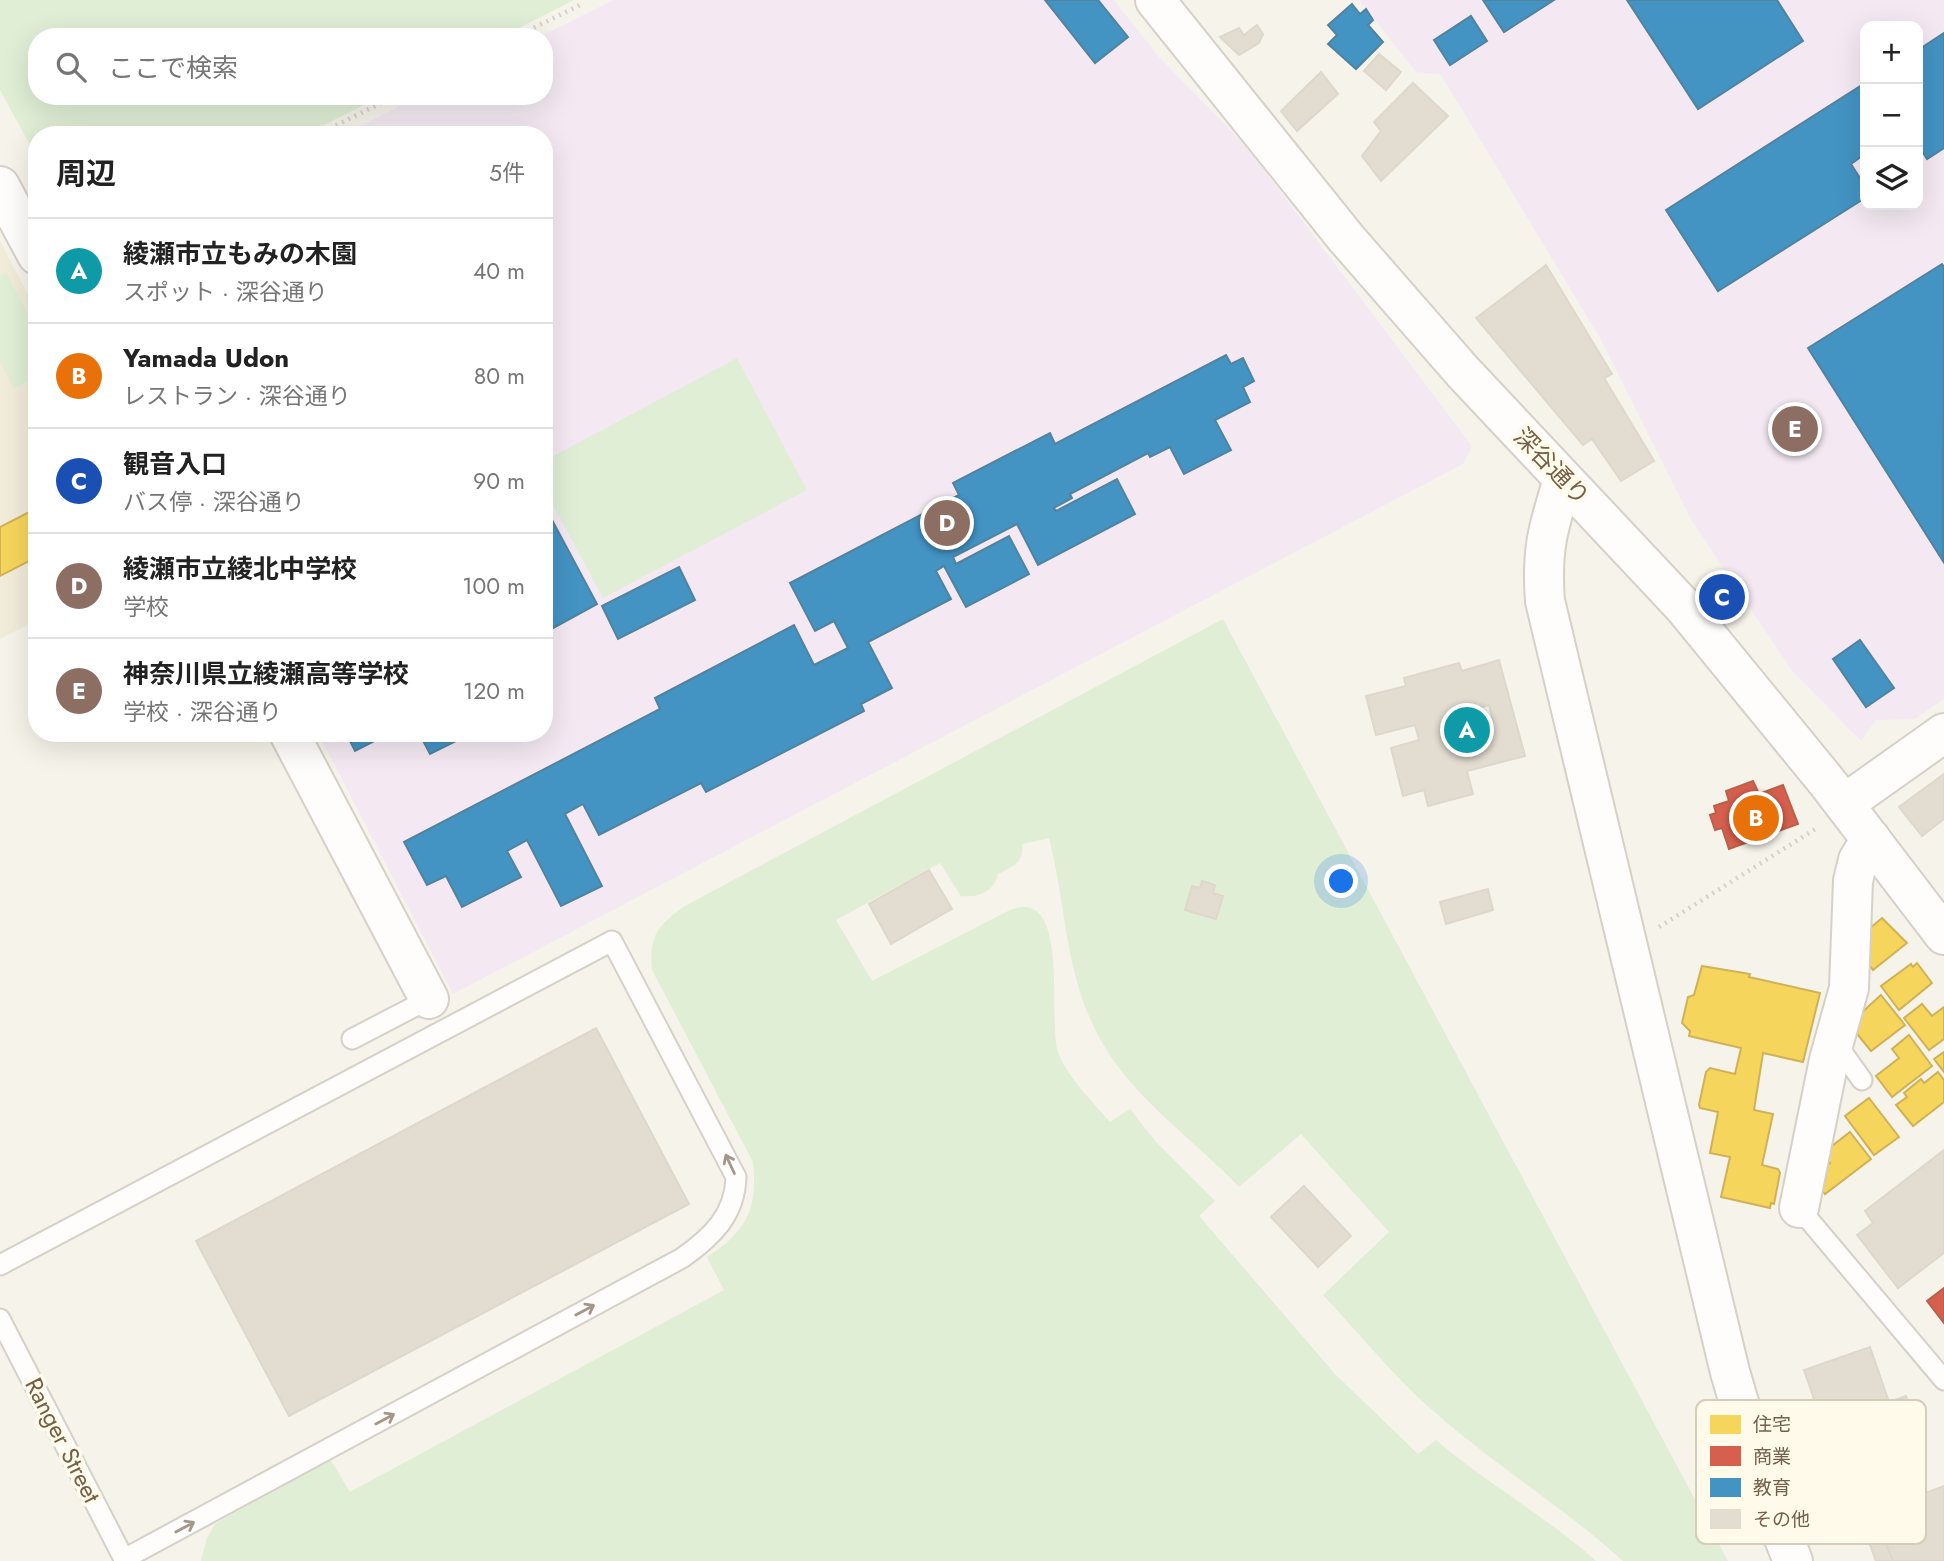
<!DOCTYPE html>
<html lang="ja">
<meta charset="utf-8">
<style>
:root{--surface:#fff;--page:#f2f2f2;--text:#222;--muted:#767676;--line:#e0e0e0;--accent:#5b554d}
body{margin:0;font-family:Jost,"Noto Sans JP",sans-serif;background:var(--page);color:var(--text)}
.controls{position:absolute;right:21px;top:21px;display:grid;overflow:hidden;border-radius:14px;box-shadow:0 7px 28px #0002}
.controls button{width:63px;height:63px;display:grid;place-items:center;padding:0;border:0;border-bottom:2px solid var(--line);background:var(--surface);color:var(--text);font:35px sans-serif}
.you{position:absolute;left:1342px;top:882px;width:24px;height:24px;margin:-18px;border:5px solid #fff;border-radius:50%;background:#1a73e8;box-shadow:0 0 0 10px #1a73e833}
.badge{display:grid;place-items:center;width:46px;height:46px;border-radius:50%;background:var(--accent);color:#fff;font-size:23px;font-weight:700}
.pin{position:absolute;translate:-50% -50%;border:4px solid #fff;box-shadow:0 2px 7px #0006}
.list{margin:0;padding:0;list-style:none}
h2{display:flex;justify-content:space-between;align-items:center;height:91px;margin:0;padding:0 28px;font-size:30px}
h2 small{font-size:23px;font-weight:400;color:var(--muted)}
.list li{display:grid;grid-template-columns:46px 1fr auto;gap:21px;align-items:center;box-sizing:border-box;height:105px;padding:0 28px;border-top:2px solid var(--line)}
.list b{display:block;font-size:26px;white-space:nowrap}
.list p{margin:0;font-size:23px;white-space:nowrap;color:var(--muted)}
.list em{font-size:23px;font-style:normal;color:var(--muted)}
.icon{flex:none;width:38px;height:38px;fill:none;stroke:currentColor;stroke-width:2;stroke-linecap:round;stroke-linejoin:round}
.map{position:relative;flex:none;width:1944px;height:1561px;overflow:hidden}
.search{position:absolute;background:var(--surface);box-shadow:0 7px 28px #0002;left:28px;top:28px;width:525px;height:77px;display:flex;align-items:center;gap:18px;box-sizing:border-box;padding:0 24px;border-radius:28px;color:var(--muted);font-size:26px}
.panel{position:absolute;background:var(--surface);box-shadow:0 7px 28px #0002;left:28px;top:126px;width:525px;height:616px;border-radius:28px}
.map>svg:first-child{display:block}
.residential{fill:#f1ebda}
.education{fill:#f4e9f2;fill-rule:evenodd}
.green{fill:#dfeed5}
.homes{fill:#f6d55c;stroke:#cfb257;stroke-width:2}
.shops{fill:#d6604d;stroke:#b8604c;stroke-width:2}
.schools{fill:#4393c3;stroke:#51839f;stroke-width:2}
.building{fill:#e2dcd1;stroke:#dfd7cc;stroke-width:2;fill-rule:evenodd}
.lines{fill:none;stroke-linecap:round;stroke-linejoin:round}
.lane-casing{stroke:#d5d0c8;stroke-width:23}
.street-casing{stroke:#d5d0c8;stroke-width:42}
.secondary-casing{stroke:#d6d0c8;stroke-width:42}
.path{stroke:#d7d1cb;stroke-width:4.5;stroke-dasharray:2 5;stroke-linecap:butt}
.lane{stroke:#fefdfc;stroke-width:19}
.street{stroke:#fefdfc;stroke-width:38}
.secondary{stroke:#fefdfc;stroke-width:38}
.oneway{stroke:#a49688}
.labels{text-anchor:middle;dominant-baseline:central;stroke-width:7;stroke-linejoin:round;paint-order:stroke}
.street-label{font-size:24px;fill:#735f4a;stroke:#fffaea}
.key{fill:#fffaea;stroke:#d5ccba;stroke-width:2}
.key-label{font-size:19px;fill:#735f4a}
</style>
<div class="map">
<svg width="1944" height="1561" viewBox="0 0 1944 1561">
<rect width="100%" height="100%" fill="#f6f3ea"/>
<polygon class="residential" points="0,241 37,312 37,620 0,639"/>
<g class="education">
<polygon points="613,0 1114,0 1159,57 1246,146 1472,446 1463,464 453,994 318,733 544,733 544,135 343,135 420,96 544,96 544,37 539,37"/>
<path d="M1359 0H1944V699L1915 719 1876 720 1861 741 1792 671 1692 521 1600 338 1441 75 1416 72ZM1865 26H1918V205H1865Z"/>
</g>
<g class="green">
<polygon points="0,0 574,0 501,37 37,37 37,96 382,96 304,135 37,135 37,158 0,90"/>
<polygon points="6,273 37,331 37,377 14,388 0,361 0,276"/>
<polygon points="737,358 807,490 603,598 544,488 544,461"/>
<path d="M1223 619 1728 1561H1623C1559 1503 1485 1459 1422 1401 1387 1368 1356 1330 1323 1295L1389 1232 1301 1134 1239 1187C1189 1134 1124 1093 1093 1025 1065 967 1065 899 1049 838L1022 844C1024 863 1013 866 998 874 994 892 978 898 961 896L940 863 836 920 872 981 1010 910C1072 885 1047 1022 1058 1052 1067 1077 1092 1101 1110 1122L1130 1109 1156 1142 1215 1201 1199 1216 1335 1374 1418 1454 1436 1440C1487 1484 1546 1516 1596 1561H201L207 1538 215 1524 330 1459 350 1492 724 1290 707 1257C747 1231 758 1209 753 1162L652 970C649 936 657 927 683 907Z"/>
</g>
<g class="homes">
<polygon points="37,508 37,557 0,576 0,527"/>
<polygon points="1882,918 1907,943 1873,970 1862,957 1863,934"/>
<polygon points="1917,963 1932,983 1899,1010 1881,986 1911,964 1913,967"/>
<polygon points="1702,966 1750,974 1749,977 1820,993 1803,1062 1763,1053 1754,1110 1773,1114 1762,1165 1778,1169 1780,1173 1774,1204 1771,1203 1770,1208 1721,1197 1730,1157 1710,1153 1718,1112 1700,1108 1699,1105 1706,1072 1710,1068 1735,1074 1741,1048 1689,1036 1690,1031 1682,1023 1688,997 1694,995"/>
<polygon points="1881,995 1905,1025 1871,1051 1849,1024"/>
<polygon points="1922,1004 1932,1016 1944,1007 1944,1039 1929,1050 1904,1018"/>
<polygon points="1909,1035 1932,1066 1892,1097 1876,1076 1899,1058 1892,1049"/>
<polygon points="1944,1052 1944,1072 1934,1059"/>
<polygon points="1938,1072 1944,1080 1944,1102 1913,1126 1896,1105 1907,1097 1904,1093 1921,1079 1924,1083"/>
<polygon points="1869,1098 1899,1137 1874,1155 1845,1116"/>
<polygon points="1850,1132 1871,1159 1825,1194 1817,1184 1825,1178 1820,1172 1830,1163 1823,1153"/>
</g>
<g class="shops">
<polygon points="1753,781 1759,794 1783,785 1798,824 1729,849 1722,828 1715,830 1710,815 1716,813 1714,806 1729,801 1726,791"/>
<polygon points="1944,1288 1944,1323 1927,1301"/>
</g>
<g class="schools">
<polygon points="1045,0 1098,0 1128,37 1095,63"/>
<polygon points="1483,0 1554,0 1504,32"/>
<polygon points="1627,0 1777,0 1803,41 1698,109"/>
<polygon points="1352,4 1360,14 1366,9 1373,20 1368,25 1383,42 1356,69 1328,44 1337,35 1328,25"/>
<polygon points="1471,16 1487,41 1450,65 1434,40"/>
<polygon points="1944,33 1944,148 1927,159 1918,144 1918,50"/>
<polygon points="1865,83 1865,154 1851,164 1865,186 1865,198 1718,291 1666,210"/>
<polygon points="1942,264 1944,267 1943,561 1808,348"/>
<polygon points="1226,355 1231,364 1243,358 1254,381 1243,387 1250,402 1215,420 1231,450 1184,474 1170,447 1150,457 1148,453 1070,494 1072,498 1054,508 1056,511 1117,479 1135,514 1038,565 1017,524 953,557 956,564 1009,536 1029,574 966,607 944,566 936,571 951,599 868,642 892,688 861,704 864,711 706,792 701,783 599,835 583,804 565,814 602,886 561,906 527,840 507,851 521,877 462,907 446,876 427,885 404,842 660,709 655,698 794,625 814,665 848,648 834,621 815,631 790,583 959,495 953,483 1050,433 1055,444"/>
<polygon points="544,505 597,604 544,633"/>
<polygon points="679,567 695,600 618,639 602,606"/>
<polygon points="1860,640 1894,688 1866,707 1833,659"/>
<polygon points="346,733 390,733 355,751"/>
<polygon points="419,733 455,733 458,740 430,754"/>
</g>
<g class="building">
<polygon points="1257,25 1263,34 1259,43 1239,55 1220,37 1239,28 1244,35"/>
<polygon points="1379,54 1401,72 1386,90 1364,71"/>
<polygon points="1321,72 1338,94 1297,131 1281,111"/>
<polygon points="1413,83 1448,116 1381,181 1362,156 1381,131 1374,122"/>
<polygon points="1546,265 1612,374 1604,378 1654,461 1621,481 1592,439 1583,445 1476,318"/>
<polygon points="1715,577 1733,597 1726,603 1708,583"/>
<path d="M1499 660 1525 756 1467 771 1473 794 1428 806 1424 790 1403 796 1391 748 1419 740 1415 725 1376 735 1366 696 1406 686 1404 678 1459 663 1462 671ZM1489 705 1493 720 1476 725 1472 710Z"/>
<polygon points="1944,774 1944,819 1922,836 1899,807"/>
<polygon points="929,870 952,909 891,944 869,904"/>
<polygon points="1202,881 1215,885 1213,893 1223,896 1216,919 1185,910 1192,886 1200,888"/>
<polygon points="1488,889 1493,910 1446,924 1440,902"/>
<polygon points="596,1028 689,1204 289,1416 196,1241"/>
<polygon points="1944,1150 1944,1253 1898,1288 1857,1235 1873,1223 1865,1211"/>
<polygon points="1304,1186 1351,1236 1318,1267 1271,1217"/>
<polygon points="1870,1347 1889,1402 1906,1396 1919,1434 1813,1470 1793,1413 1816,1405 1804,1370"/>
<polygon points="1944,1486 1944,1561 1893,1561 1874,1512"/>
<polygon points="1880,1528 1893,1561 1876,1561 1866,1534"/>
</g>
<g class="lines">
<g class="lane-casing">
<g id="lane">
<polyline points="352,1039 429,999"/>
<polyline points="1835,1042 1862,1080"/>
<polyline points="1799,1208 1944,1380"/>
<path d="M0 1265 612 941 736 1177C735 1215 712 1237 682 1258L124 1559"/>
<polyline points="0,1319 125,1561"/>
</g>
</g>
<g class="street-casing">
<g id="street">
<polyline points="1844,804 1944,733"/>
<polyline points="1799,1208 1829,1060 1849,988 1853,881 1858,860 1871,839"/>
</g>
</g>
<g class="secondary-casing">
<g id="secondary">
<polyline points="1155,0 1346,238 1463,372 1683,606 1827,782 1944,935"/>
<polyline points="0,186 37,255"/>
<path d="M1563 480C1548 527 1541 551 1545 601L1730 1372 1766 1494 1793 1561"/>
<polyline points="289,733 429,999"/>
</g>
</g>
<g class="path">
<polyline points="515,37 582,4"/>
<polyline points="317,135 395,96"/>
<polyline points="1659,927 1817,828"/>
</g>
<use href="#lane" class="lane"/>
<use href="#street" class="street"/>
<use href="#secondary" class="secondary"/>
</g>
<defs><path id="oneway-shaft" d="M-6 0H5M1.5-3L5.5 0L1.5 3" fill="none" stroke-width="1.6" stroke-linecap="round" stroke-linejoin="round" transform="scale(1.75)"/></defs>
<g class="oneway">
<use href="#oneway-shaft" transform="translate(730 1164) rotate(-115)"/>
<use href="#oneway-shaft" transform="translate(585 1310) rotate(-28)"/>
<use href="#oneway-shaft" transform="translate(385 1419) rotate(-28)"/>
<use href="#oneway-shaft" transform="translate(185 1527) rotate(-28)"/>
</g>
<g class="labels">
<g class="street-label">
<text transform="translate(1552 466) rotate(46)">深谷通り</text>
<text transform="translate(63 1440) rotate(63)">Ranger Street</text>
</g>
</g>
<rect x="1696" y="1400" width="230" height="144" rx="10" class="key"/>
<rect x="1710" y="1415" width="31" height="19" fill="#f6d55c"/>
<rect x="1710" y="1446" width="31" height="20" fill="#d6604d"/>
<rect x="1710" y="1478" width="31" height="19" fill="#4393c3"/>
<rect x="1710" y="1509" width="31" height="20" fill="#e2dcd1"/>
<g class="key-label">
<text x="1753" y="1431">住宅</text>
<text x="1753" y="1463">商業</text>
<text x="1753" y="1494">教育</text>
<text x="1753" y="1526">その他</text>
</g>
</svg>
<div class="controls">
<button>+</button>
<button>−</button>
<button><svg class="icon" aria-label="layers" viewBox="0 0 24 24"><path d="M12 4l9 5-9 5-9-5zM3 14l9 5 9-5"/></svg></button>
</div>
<div class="you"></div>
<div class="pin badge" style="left:1467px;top:730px;background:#0f9aa8">A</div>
<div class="pin badge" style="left:1756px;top:818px;background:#e8710a">B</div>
<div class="pin badge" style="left:1722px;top:597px;background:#1a4fb4">C</div>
<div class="pin badge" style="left:947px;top:523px;background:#8d6e63">D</div>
<div class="pin badge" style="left:1795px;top:429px;background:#8d6e63">E</div>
<div class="search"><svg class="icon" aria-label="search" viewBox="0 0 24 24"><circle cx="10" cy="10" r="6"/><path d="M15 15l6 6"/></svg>ここで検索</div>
<section class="panel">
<h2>周辺<small>5件</small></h2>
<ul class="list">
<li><span class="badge" style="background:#0f9aa8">A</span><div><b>綾瀬市立もみの木園</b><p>スポット · 深谷通り</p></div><em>40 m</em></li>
<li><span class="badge" style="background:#e8710a">B</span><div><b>Yamada Udon</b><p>レストラン · 深谷通り</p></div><em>80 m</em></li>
<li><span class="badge" style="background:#1a4fb4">C</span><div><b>観音入口</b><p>バス停 · 深谷通り</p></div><em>90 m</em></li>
<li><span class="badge" style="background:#8d6e63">D</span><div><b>綾瀬市立綾北中学校</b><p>学校</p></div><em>100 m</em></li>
<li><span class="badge" style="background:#8d6e63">E</span><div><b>神奈川県立綾瀬高等学校</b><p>学校 · 深谷通り</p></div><em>120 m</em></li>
</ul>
</section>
</div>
